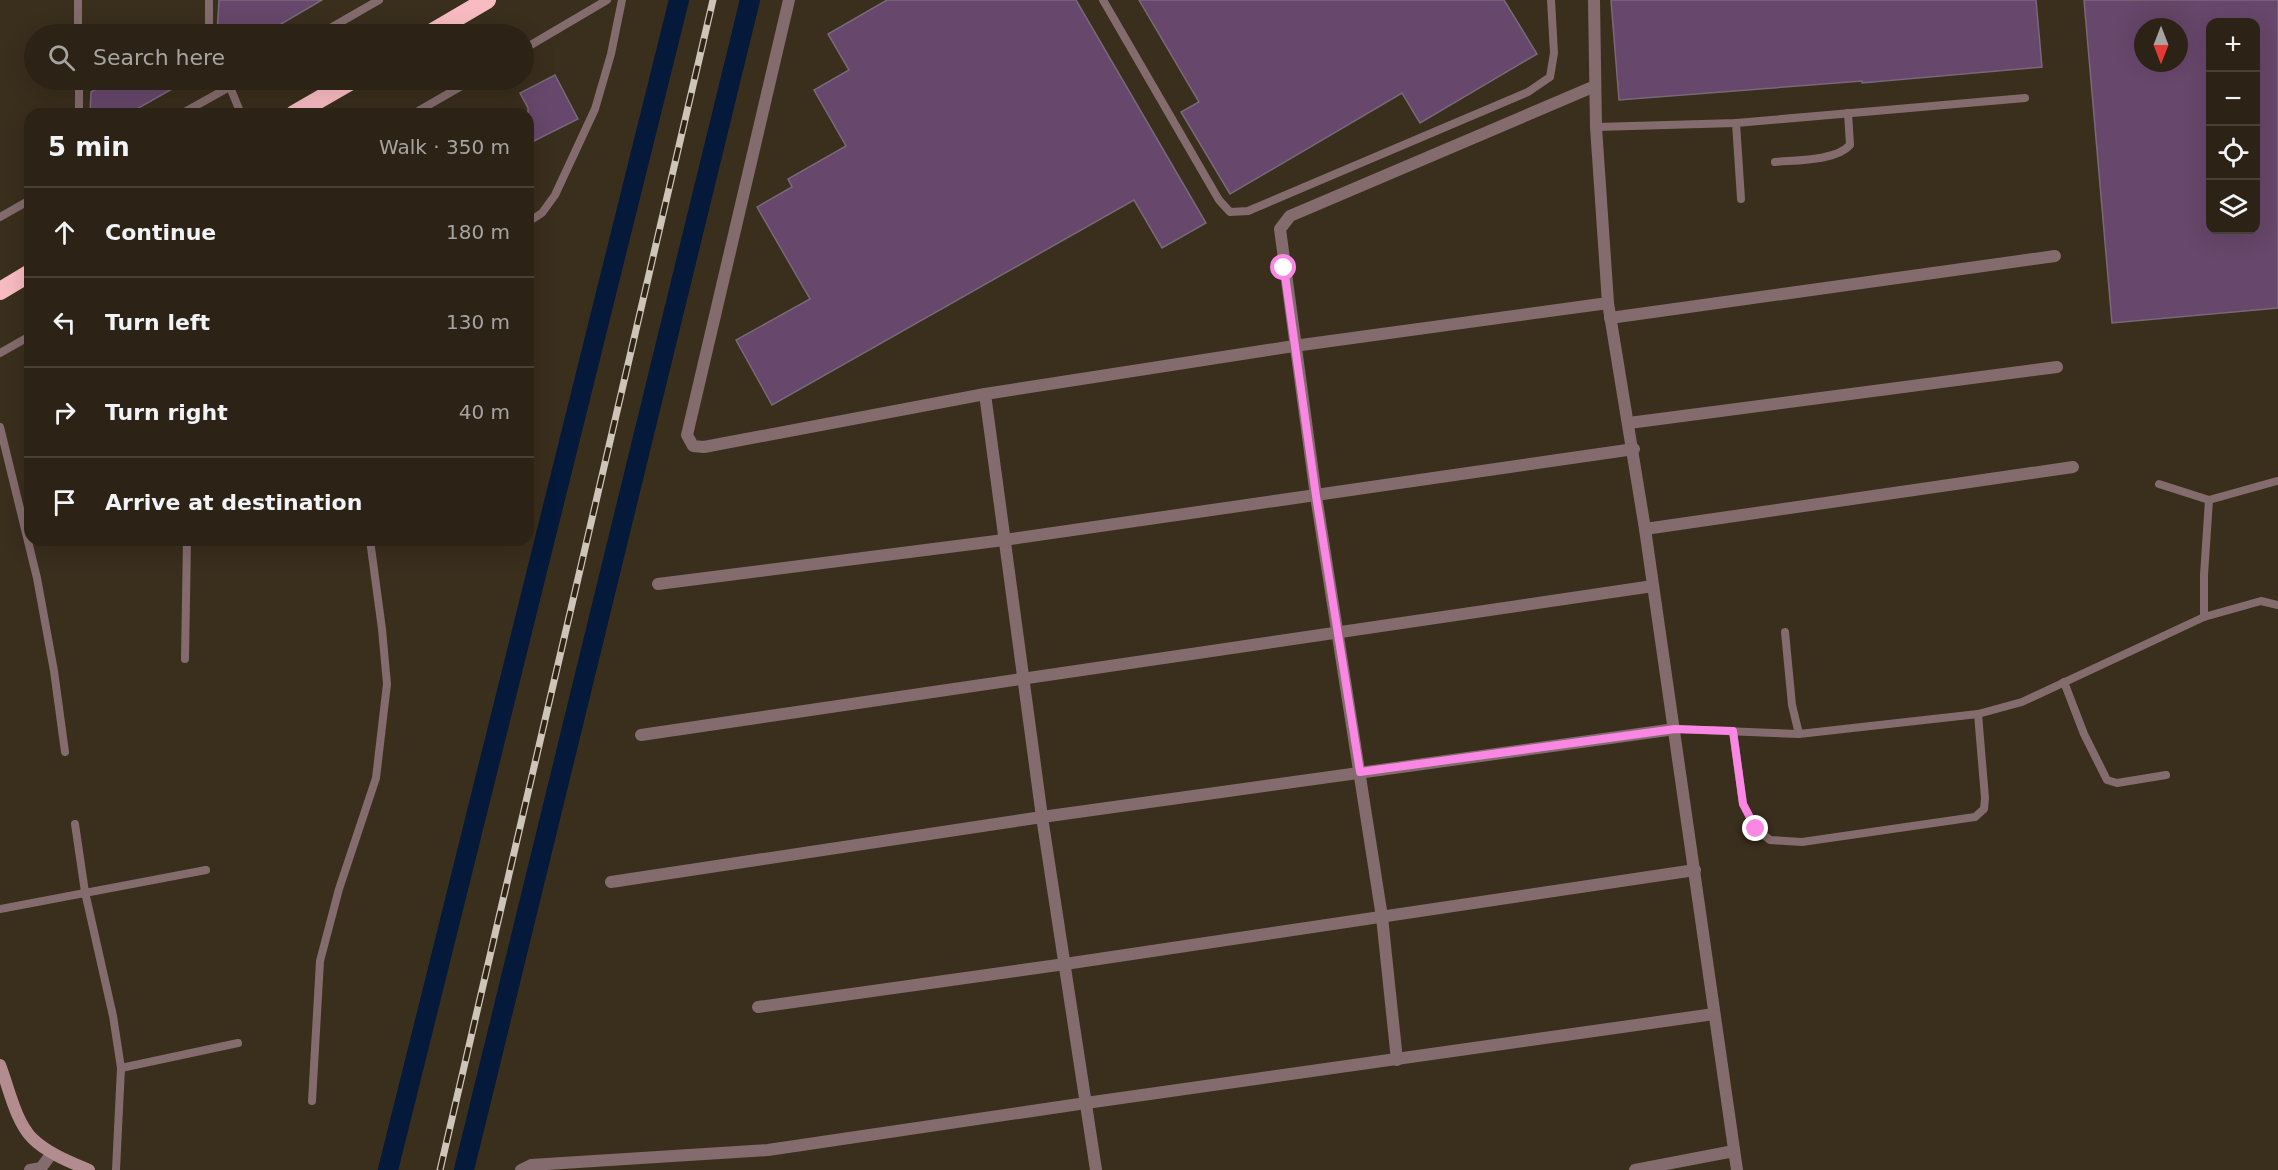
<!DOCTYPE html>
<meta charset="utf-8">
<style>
:root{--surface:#2c2216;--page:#382f23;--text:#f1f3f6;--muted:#a6a4a1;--line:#483f35}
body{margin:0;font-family:"DejaVu Sans",sans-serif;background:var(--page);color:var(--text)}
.controls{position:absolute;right:18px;top:18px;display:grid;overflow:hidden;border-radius:12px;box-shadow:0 6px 24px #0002}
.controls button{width:54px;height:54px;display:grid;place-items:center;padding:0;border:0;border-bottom:2px solid var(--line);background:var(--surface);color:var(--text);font:30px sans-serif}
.compass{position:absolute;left:2134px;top:18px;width:54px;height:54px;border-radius:50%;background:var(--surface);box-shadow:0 6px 24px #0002;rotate:180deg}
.stop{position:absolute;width:18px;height:18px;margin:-14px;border:4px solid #fb87e5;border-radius:50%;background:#fff}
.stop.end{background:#fb87e5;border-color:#fff;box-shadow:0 2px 6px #0008}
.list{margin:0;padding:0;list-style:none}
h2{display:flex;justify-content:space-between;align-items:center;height:78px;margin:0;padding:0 24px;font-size:26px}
h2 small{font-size:20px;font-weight:400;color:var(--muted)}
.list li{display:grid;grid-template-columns:39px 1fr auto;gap:18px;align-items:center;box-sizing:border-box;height:90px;padding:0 24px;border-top:2px solid var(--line)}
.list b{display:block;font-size:22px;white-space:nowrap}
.list em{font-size:20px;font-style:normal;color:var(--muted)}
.icon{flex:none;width:33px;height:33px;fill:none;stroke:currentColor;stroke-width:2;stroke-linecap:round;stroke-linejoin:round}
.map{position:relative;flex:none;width:2278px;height:1170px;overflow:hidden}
.search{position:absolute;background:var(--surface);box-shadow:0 6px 24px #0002;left:24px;top:24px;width:510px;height:66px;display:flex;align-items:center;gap:15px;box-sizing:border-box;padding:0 21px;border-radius:33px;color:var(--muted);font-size:22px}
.panel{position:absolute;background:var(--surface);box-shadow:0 6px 24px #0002;left:24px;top:108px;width:510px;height:438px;border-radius:18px}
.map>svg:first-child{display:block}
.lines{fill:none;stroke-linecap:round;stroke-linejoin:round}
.canal{stroke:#05193a;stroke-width:20}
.building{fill:#67476b;stroke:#78697a;stroke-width:1.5;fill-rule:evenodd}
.lane{stroke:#846b6d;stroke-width:8}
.street{stroke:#846b6d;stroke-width:12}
.secondary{stroke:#b38c90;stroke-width:12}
.highway{stroke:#f8bbc2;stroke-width:18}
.rail-casing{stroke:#cdc4ba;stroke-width:7}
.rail{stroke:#302413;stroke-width:4.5;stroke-dasharray:14;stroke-linecap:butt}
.route{stroke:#fb87e5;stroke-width:8}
</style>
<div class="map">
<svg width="2278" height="1170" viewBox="0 0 2278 1170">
<rect width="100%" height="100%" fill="#3a2e1d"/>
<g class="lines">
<g class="canal">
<polyline points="388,1170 679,0"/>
<polyline points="464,1170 750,0"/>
</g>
</g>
<g class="building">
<polygon points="219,0 322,0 264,34 217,34"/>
<polygon points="887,0 1076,0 1206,223 1162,248 1134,200 772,405 736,340 810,299 757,207 792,187 788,179 846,146 814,90 849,70 828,34"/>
<polygon points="1139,0 1504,0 1537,54 1420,123 1402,93 1230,194 1181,112 1199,102"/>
<polygon points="1611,0 2036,0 2042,67 1862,83 1862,81 1619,100"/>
<path d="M2084 0H2278V308L2112 323ZM2211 22H2256V230H2211ZM2143 27H2179V63H2143Z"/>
<polygon points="555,75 578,119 528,144 528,108 520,93"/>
<polygon points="112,80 188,80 128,114 90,114 91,92"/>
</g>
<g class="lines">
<g class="lane">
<polyline points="78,0 78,34"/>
<polyline points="1103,0 1219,200 1230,212 1248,211 1528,92 1550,77 1554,53 1551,0"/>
<polyline points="209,34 209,0"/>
<polyline points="320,34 379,0"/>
<polyline points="524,49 607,0"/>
<polyline points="79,80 79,114"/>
<polyline points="224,80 230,87 241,114"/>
<polyline points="181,114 242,80"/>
<polyline points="413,114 472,80"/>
<polyline points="1736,123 1741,199"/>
<polyline points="1596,127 1736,123 2025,98"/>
<path d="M1775 162C1796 160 1836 161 1850 145L1848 113"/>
<polyline points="0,217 30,200"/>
<polyline points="528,222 542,213 555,195 595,109 611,54 622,0"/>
<polyline points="0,353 30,336"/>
<polyline points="0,427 37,578 54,671 65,752"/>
<polyline points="2159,484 2209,500 2277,481"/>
<polyline points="2204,617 2204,575 2209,500"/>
<polyline points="1785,632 1792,705 1799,734"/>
<polyline points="185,659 187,540"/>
<polyline points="2064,682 2084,734 2107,780 2117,783 2166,775"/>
<polyline points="1675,729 1799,734 1978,714 2022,702 2204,617 2261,601 2278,605"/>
<polyline points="1733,731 1743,804 1756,829 1770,840 1802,842 1975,817 1984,809 1985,798 1978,714"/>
<polyline points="75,824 85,892 113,1016 121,1068 116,1170"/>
<polyline points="0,909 206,870"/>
<polyline points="121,1068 238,1043"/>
<polyline points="312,1101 320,961 339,889 376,778 387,684 382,629 370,540"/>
</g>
<g class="street">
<polyline points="789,0 687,435 693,446 704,447 985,394 1294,346 1608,303"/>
<polyline points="1594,0 1596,127 1608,303 1645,529 1737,1170"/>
<polyline points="1610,318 2055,256"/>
<polyline points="985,394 1042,817 1096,1170"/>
<polyline points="1629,423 2057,367"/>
<polyline points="1645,529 2073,467"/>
<polyline points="658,584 1004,540 1634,449"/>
<polyline points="641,735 1653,586"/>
<polyline points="611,882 1042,817 1675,729"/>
<polyline points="758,1007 1065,964 1695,870"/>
<polyline points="1397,1060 1382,917 1316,496 1280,229 1290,216 1595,86"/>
<polyline points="30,1170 41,1168 52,1153"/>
<polyline points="521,1170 531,1165 768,1150 1086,1103 1714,1014"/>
<polyline points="1635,1170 1734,1151"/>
</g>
<path class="secondary" d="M0 1065C9 1088 15 1120 32 1138 47 1153 70 1162 89 1170"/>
<g class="highway">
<polyline points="429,34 487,0"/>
<polyline points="294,114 353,80"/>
<polyline points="0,291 30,273"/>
</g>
<g class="rail-casing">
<polyline id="rail" points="440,1170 713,0"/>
</g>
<use href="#rail" class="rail"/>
</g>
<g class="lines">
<polyline class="route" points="1284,268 1316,496 1360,772 1675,729 1733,731 1743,804 1756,829"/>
</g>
</svg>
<div class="controls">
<button>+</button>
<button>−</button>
<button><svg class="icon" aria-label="locate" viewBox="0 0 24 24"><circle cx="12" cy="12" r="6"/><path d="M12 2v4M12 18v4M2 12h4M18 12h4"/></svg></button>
<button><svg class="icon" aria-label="layers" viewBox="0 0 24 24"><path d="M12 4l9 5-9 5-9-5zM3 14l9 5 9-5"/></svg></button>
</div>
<svg class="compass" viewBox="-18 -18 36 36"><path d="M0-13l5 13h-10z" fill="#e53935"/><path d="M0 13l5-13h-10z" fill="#a6a4a1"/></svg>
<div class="stop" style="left:1284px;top:268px"></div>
<div class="stop end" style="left:1756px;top:829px"></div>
<div class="search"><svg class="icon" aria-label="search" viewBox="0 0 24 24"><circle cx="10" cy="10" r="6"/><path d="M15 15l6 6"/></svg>Search here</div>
<section class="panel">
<h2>5 min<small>Walk · 350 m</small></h2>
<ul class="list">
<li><svg class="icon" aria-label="ahead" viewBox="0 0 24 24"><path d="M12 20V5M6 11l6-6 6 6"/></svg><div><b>Continue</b></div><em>180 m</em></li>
<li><svg class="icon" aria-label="left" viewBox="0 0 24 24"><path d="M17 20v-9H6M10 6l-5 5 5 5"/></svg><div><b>Turn left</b></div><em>130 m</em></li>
<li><svg class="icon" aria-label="right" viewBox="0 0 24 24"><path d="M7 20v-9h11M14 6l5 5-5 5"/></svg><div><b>Turn right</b></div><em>40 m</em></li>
<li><svg class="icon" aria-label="arrive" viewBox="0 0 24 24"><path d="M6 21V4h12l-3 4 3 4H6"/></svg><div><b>Arrive at destination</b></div></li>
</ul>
</section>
</div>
